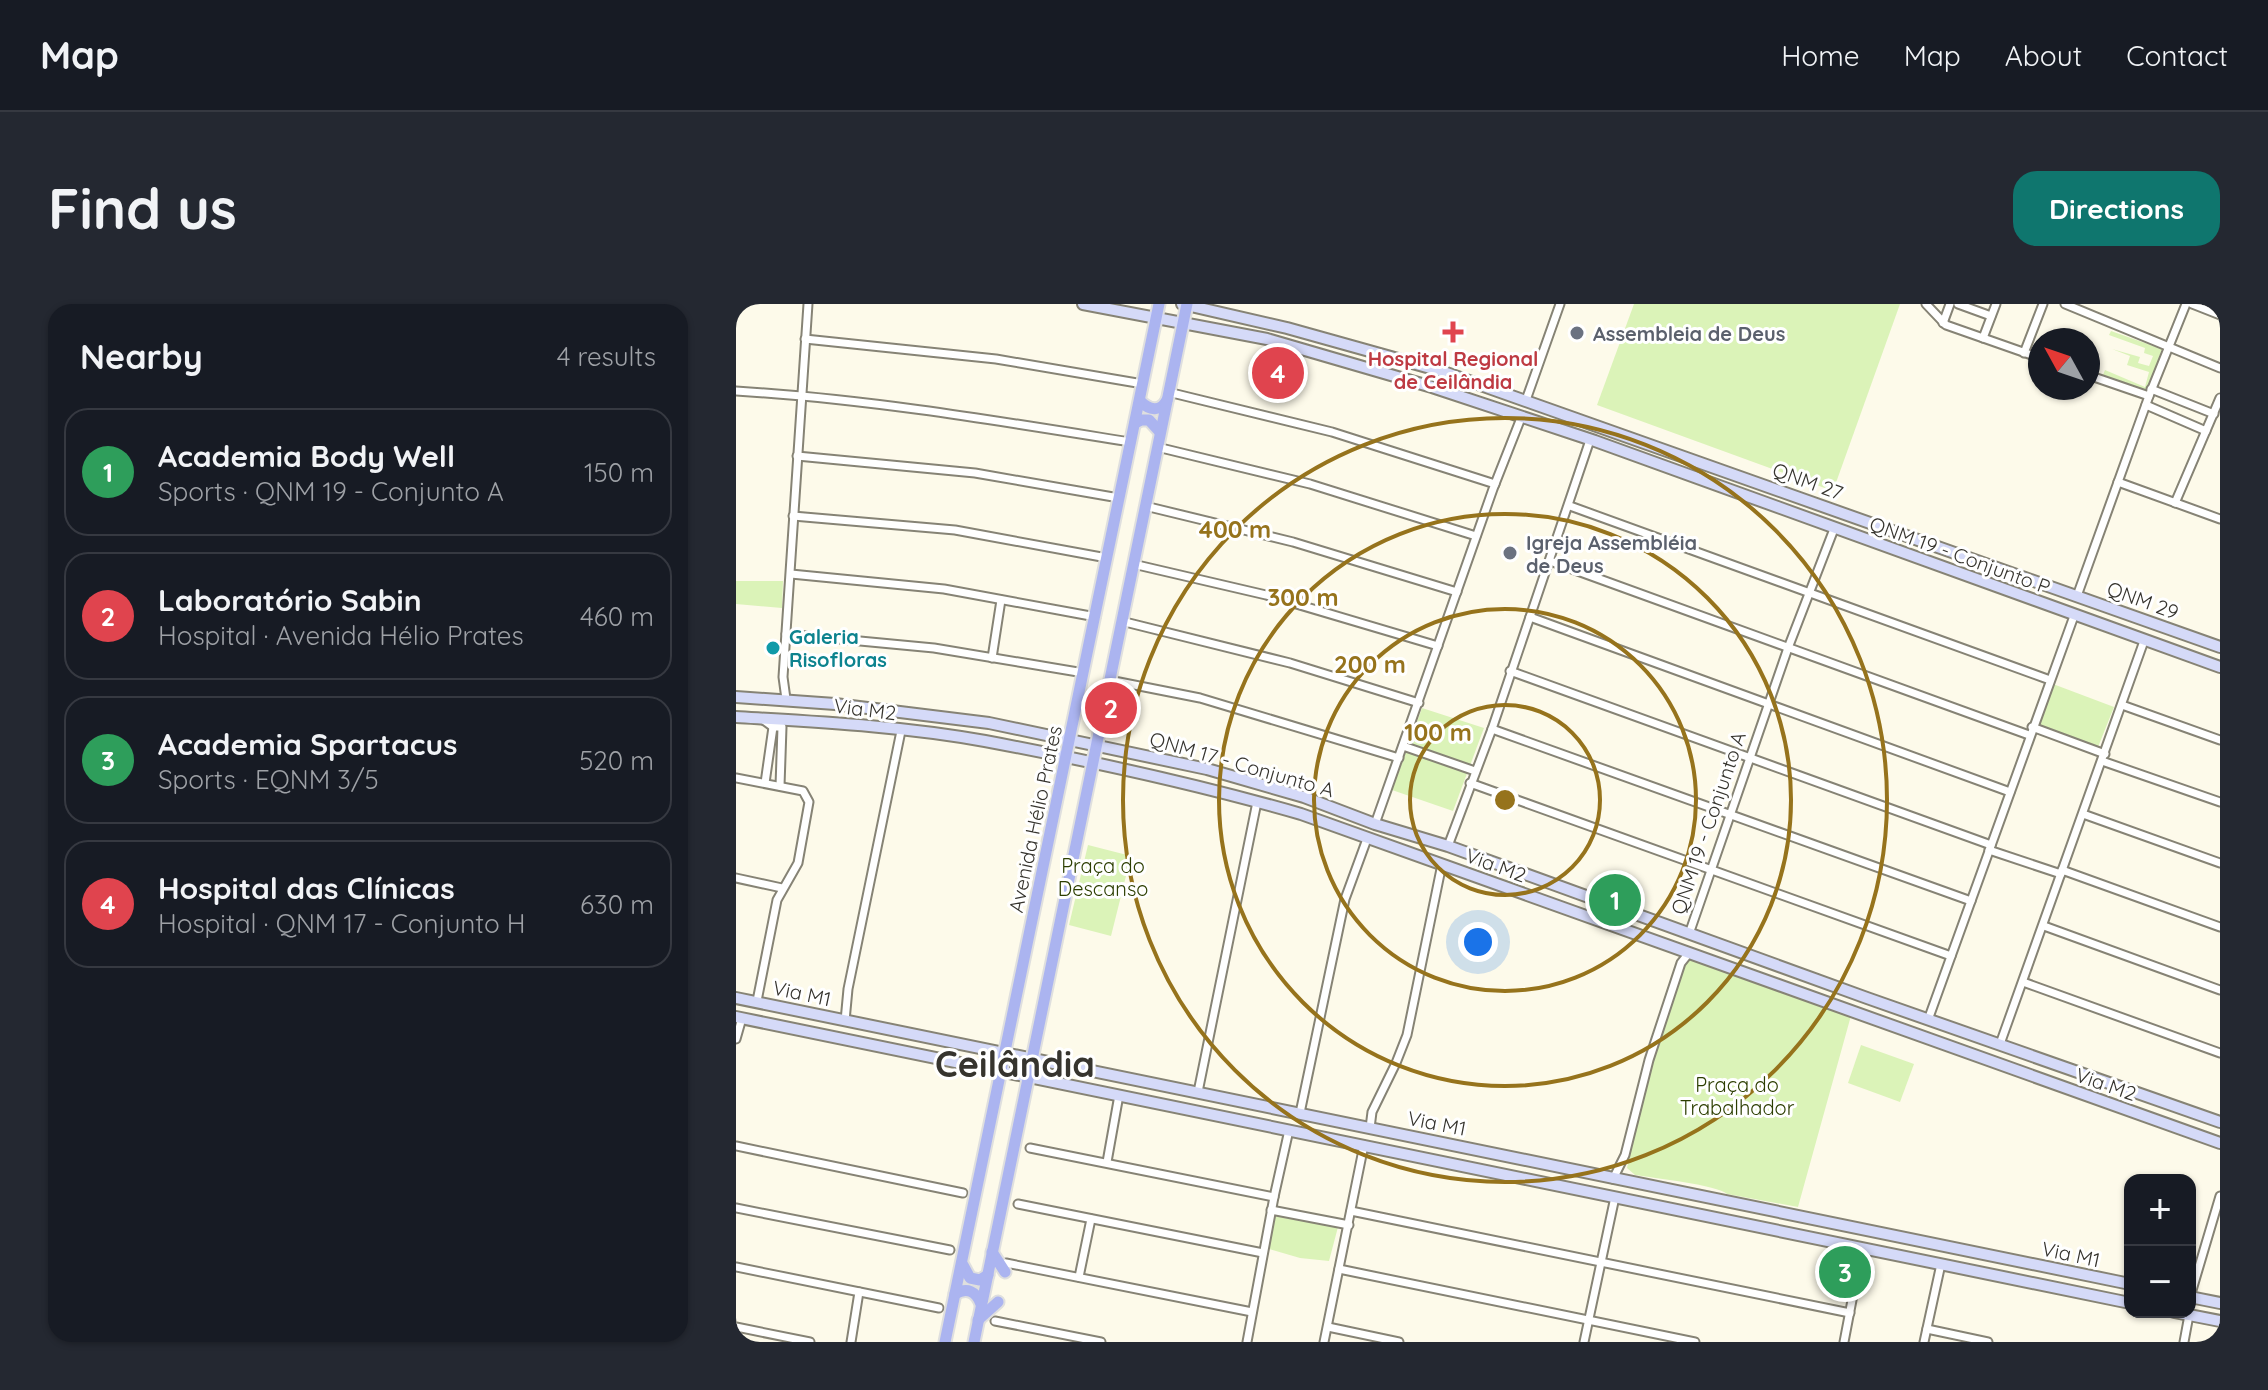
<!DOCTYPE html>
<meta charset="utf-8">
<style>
:root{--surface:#171b24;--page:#242831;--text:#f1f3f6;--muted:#9ea1a6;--line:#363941;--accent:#0f766e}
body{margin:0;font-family:Quicksand,sans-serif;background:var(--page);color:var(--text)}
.controls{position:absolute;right:24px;bottom:24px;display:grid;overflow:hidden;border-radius:16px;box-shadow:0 2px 6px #0004}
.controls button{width:72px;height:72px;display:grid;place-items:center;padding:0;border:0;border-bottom:2px solid var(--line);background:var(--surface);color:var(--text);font:40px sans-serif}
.compass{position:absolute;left:1292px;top:24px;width:72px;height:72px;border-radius:50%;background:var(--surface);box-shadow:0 2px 6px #0004;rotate:310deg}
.you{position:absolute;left:742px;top:638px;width:28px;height:28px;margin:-20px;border:6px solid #fff;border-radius:50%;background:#1a73e8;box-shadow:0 0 0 12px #1a73e833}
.badge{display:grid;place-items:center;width:52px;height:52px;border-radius:50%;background:var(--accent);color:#fff;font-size:26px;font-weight:700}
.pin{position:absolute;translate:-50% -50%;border:4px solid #fff;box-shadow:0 2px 8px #0006}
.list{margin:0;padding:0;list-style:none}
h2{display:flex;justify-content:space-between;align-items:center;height:104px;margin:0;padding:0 32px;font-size:34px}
h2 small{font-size:26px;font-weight:400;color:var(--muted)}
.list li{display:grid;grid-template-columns:52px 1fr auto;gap:24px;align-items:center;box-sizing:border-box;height:128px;margin:0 16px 16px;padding:0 16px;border:2px solid var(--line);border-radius:24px}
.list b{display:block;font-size:30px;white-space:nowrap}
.list p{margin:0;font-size:26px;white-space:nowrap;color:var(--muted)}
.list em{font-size:26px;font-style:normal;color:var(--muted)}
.map{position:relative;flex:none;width:1484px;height:1038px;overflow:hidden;border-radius:24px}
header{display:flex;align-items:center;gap:48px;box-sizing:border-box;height:112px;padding:0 40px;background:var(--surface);border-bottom:2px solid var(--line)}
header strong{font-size:38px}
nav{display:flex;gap:44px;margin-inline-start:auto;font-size:28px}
.intro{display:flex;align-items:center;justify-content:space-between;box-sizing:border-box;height:192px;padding:0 48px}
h1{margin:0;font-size:56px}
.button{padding:20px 36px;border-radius:24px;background:var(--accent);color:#fff;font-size:28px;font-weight:700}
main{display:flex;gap:48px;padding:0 48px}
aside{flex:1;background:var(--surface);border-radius:24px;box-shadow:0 2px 6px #0004}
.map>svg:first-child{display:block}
.green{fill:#dbf3b8}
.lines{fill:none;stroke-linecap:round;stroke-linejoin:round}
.street-casing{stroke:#868375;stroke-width:11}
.secondary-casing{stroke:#868375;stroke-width:14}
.primary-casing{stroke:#dfdfde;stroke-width:15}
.street{stroke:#fff;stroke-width:7}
.secondary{stroke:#d5daf8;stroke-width:10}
.primary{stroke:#abb4f0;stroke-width:11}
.ring{fill:none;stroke:#96731c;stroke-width:4}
.health-dot{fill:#e0444e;stroke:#fff;stroke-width:3}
.worship-dot{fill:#6b7280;stroke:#fff;stroke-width:3}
.culture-dot{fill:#0f9aa8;stroke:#fff;stroke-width:3}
.labels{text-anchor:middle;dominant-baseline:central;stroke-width:6;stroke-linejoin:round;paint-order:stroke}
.worship-label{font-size:20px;font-weight:bold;fill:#5b616d;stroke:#fff;text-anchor:start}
.health-label{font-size:20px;font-weight:bold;fill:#be3a42;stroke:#fff}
.street-label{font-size:20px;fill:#36342e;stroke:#fff}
.culture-label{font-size:20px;font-weight:bold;fill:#0d838f;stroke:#fff;text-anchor:start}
.park-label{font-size:20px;fill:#2c3e01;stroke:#fff}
.town-label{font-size:36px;font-weight:bold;fill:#36342e;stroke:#fff}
.centre{fill:#96731c;stroke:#fff;stroke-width:4}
.ring-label{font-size:24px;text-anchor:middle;font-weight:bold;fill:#96731c;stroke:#fff;stroke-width:6;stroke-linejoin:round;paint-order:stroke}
</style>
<header>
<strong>Map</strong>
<nav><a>Home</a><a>Map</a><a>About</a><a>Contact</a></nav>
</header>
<div class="intro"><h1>Find us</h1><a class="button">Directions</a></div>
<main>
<aside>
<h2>Nearby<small>4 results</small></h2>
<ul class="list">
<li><span class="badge" style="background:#2e9e5b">1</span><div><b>Academia Body Well</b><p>Sports · QNM 19 - Conjunto A</p></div><em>150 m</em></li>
<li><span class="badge" style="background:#e0444e">2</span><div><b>Laboratório Sabin</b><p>Hospital · Avenida Hélio Prates</p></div><em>460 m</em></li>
<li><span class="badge" style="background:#2e9e5b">3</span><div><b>Academia Spartacus</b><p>Sports · EQNM 3/5</p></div><em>520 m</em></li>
<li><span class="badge" style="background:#e0444e">4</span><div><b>Hospital das Clínicas</b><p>Hospital · QNM 17 - Conjunto H</p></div><em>630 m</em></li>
</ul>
</aside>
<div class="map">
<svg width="1484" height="1038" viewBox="0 0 1484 1038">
<rect width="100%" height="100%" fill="#fdfaea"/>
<g class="green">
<polygon points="898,0 1164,0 1097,187 861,101"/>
<polygon points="1375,27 1426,45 1410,90 1352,70 1352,66 1367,71 1369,66 1409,83 1413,68 1391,61 1394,52 1376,45 1404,53 1402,59 1413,62 1417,52 1408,49 1409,44 1373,31"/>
<polygon points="0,277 47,277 46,304 0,300"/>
<polygon points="1317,380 1378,403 1362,443 1301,421"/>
<polygon points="686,404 748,424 717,507 656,486"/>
<polygon points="352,541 395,552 375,632 333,621"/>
<path d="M951 652 1116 708 1062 903 991 890C982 881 917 874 899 871L891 864 901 814 948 655Z"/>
<polygon points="1125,741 1178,760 1164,798 1112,779"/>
<polygon points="539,912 570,915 602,923 593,957 564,954 533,945"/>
</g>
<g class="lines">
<g class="street-casing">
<g id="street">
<polyline points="1190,0 1210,21 1304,54"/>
<polyline points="1222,0 1255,12"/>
<polyline points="1329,0 1484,64"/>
<polyline points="1456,0 1484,11"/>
<polyline points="1207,19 1214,0"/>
<polyline points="1247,34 1260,0"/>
<polyline points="69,35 260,55 407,80"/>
<polyline points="1288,49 1307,0"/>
<polyline points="1352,71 1413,92"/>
<polyline points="1415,85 1478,110"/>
<path d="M0 87C133 95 263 117 394 138"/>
<polyline points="432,88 596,128 759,180"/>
<polyline points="790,96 824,0"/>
<polyline points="1410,101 1470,127"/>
<polyline points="421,143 574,180 740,232"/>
<polyline points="61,152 239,169 383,194"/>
<polyline points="1382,178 1484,215"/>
<polyline points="1439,199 1484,94"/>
<polyline points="409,202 557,238 721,288"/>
<polyline points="834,202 1314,376"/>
<polyline points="57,212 219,226 371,254"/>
<polyline points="814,257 1293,431"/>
<polyline points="397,260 530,291 702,342"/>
<polyline points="55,270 208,285 360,313"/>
<polyline points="1341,292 1413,92 1450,0"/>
<polyline points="794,313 1274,488"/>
<polyline points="385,317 554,359 683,399"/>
<polyline points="50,330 198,344 348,369"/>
<polyline points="256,354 265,296"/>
<polyline points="774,367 1255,541"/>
<polyline points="373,376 464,394 663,454"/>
<polyline points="50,395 47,373 72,0"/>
<polyline points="1386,401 1484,436"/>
<polyline points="26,415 37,423 46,423 44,482"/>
<polyline points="1296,423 1369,450"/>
<polyline points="756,425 1235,597"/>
<polyline points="667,442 739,467"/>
<polyline points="1366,457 1484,498"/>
<polyline points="0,474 67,487 73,498 62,559 41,596 21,697"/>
<polyline points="29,479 37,423"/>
<polyline points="734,479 1215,652"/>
<polyline points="1347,510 1484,559"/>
<polyline points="639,520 757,185 785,114"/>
<polyline points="712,542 756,425 854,136"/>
<polyline points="1253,546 1325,570"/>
<polyline points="1326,566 1484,623"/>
<polyline points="0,574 46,584"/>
<polyline points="1308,622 1484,686"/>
<polyline points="953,630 1052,344 1098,225"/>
<polyline points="1287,678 1484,749"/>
<polyline points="1192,716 1338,312"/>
<polyline points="109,717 112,685 165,427"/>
<polyline points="0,735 6,714"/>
<polyline points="1264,740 1408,337"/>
<polyline points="462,788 521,498"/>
<polyline points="564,809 609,595 631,535"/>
<polyline points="634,824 636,808 660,759 671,731 706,560"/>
<polyline points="0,842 227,889"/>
<polyline points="294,844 538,893"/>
<polyline points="371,858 383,791"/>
<polyline points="877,875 889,851 913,756 945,659 953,649"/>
<polyline points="282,900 527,949"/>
<polyline points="0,904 214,946"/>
<polyline points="535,906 613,921"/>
<polyline points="615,907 1114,1009"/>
<polyline points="270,959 516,1008"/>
<polyline points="0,963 203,1004"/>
<polyline points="603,965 959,1038"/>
<polyline points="343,973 355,915"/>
<polyline points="1454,993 1484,892"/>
<polyline points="259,1017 365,1038"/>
<polyline points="0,1023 74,1038"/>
<polyline points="592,1023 663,1038"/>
<polyline points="1191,1025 1252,1038"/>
<polyline points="115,1038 123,988"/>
<polyline points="511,1038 538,893 553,826"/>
<polyline points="588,1038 628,841"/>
<polyline points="848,1038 879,893"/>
<polyline points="1108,1038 1126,944"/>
<polyline points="1188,1038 1205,960"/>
<polyline points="1448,1038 1453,1011"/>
</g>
</g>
<g class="secondary-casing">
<g id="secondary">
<polyline points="347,0 531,35 696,83 859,137 1484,363"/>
<polyline points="446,0 551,24 705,67 1484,343"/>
<polyline points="0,393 99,400 253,419 471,465 568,493 639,520 712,542 1131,694 1484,818"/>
<path d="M0 413C83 418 167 422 249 437 355 457 461 480 565 510L1484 839"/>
<polyline points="0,694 1394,980"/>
<polyline points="0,713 1394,999"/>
<polyline points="1454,993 1484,999"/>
<polyline points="1438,1008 1484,1017"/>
</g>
</g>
<g class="primary-casing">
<g id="primary">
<path d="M404 97C413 106 424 109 431 96"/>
<polyline points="399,119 405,116 413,116 424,128"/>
<polyline points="256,948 269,968"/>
<polyline points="227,961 234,974 244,976 252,971"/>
<path d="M219 990C231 983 240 987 245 1000"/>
<polyline points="242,1016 262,998"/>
<polyline points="209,1038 423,0"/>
<polyline points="238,1038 451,0"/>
</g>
</g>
<use href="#street" class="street"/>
<use href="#secondary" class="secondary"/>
<use href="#primary" class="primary"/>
</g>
<g class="ring">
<circle cx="769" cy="496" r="95"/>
<circle cx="769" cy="496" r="191"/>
<circle cx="769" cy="496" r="286"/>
<circle cx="769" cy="496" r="382"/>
</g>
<path class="health-dot" d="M713 16h8v8h8v8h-8v8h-8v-8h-8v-8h8z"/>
<g class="worship-dot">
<circle cx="841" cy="29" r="8"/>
<circle cx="774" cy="249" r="8"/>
</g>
<circle class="culture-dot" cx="37" cy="344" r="8"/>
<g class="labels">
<g class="worship-label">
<text x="857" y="29">Assembleia de Deus</text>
<text x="790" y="238">Igreja Assembléia<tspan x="790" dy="23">de Deus</tspan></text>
</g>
<g class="health-label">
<text x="717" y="54">Hospital Regional<tspan x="717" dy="23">de Ceilândia</tspan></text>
</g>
<g class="street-label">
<text transform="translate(1072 177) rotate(20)">QNM 27</text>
<text transform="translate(1224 251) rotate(20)">QNM 19 - Conjunto P</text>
<text transform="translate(1407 296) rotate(20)">QNM 29</text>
<text transform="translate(129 405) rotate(7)">Via M2</text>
<text transform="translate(506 460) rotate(16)">QNM 17 - Conjunto A</text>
<text transform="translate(299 515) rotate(-78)">Avenida Hélio Prates</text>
<text transform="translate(972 519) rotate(-71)">QNM 19 - Conjunto A</text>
<text transform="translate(760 561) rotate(20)">Via M2</text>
<text transform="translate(66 689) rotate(12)">Via M1</text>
<text transform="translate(1370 780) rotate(19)">Via M2</text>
<text transform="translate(701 819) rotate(11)">Via M1</text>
<text transform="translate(1335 950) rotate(12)">Via M1</text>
</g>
<g class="culture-label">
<text x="53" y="332">Galeria<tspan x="53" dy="23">Risofloras</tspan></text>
</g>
<g class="park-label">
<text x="367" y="561">Praça do<tspan x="367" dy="23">Descanso</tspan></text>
<text x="1001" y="780">Praça do<tspan x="1001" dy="23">Trabalhador</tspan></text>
</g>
<g class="town-label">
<text x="279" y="759">Ceilândia</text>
</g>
</g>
<circle cx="769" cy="496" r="12" class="centre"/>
<g class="ring-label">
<text x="499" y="234">400 m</text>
<text x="567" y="302">300 m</text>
<text x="634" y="369">200 m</text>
<text x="702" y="437">100 m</text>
</g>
</svg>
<div class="controls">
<button>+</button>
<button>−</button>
</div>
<svg class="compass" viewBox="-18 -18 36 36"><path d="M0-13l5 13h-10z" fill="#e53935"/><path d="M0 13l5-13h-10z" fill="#9ea1a6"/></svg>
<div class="you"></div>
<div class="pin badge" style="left:879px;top:596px;background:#2e9e5b">1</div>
<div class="pin badge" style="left:375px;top:404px;background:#e0444e">2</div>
<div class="pin badge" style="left:1109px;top:968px;background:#2e9e5b">3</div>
<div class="pin badge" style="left:542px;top:69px;background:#e0444e">4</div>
</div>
</main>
